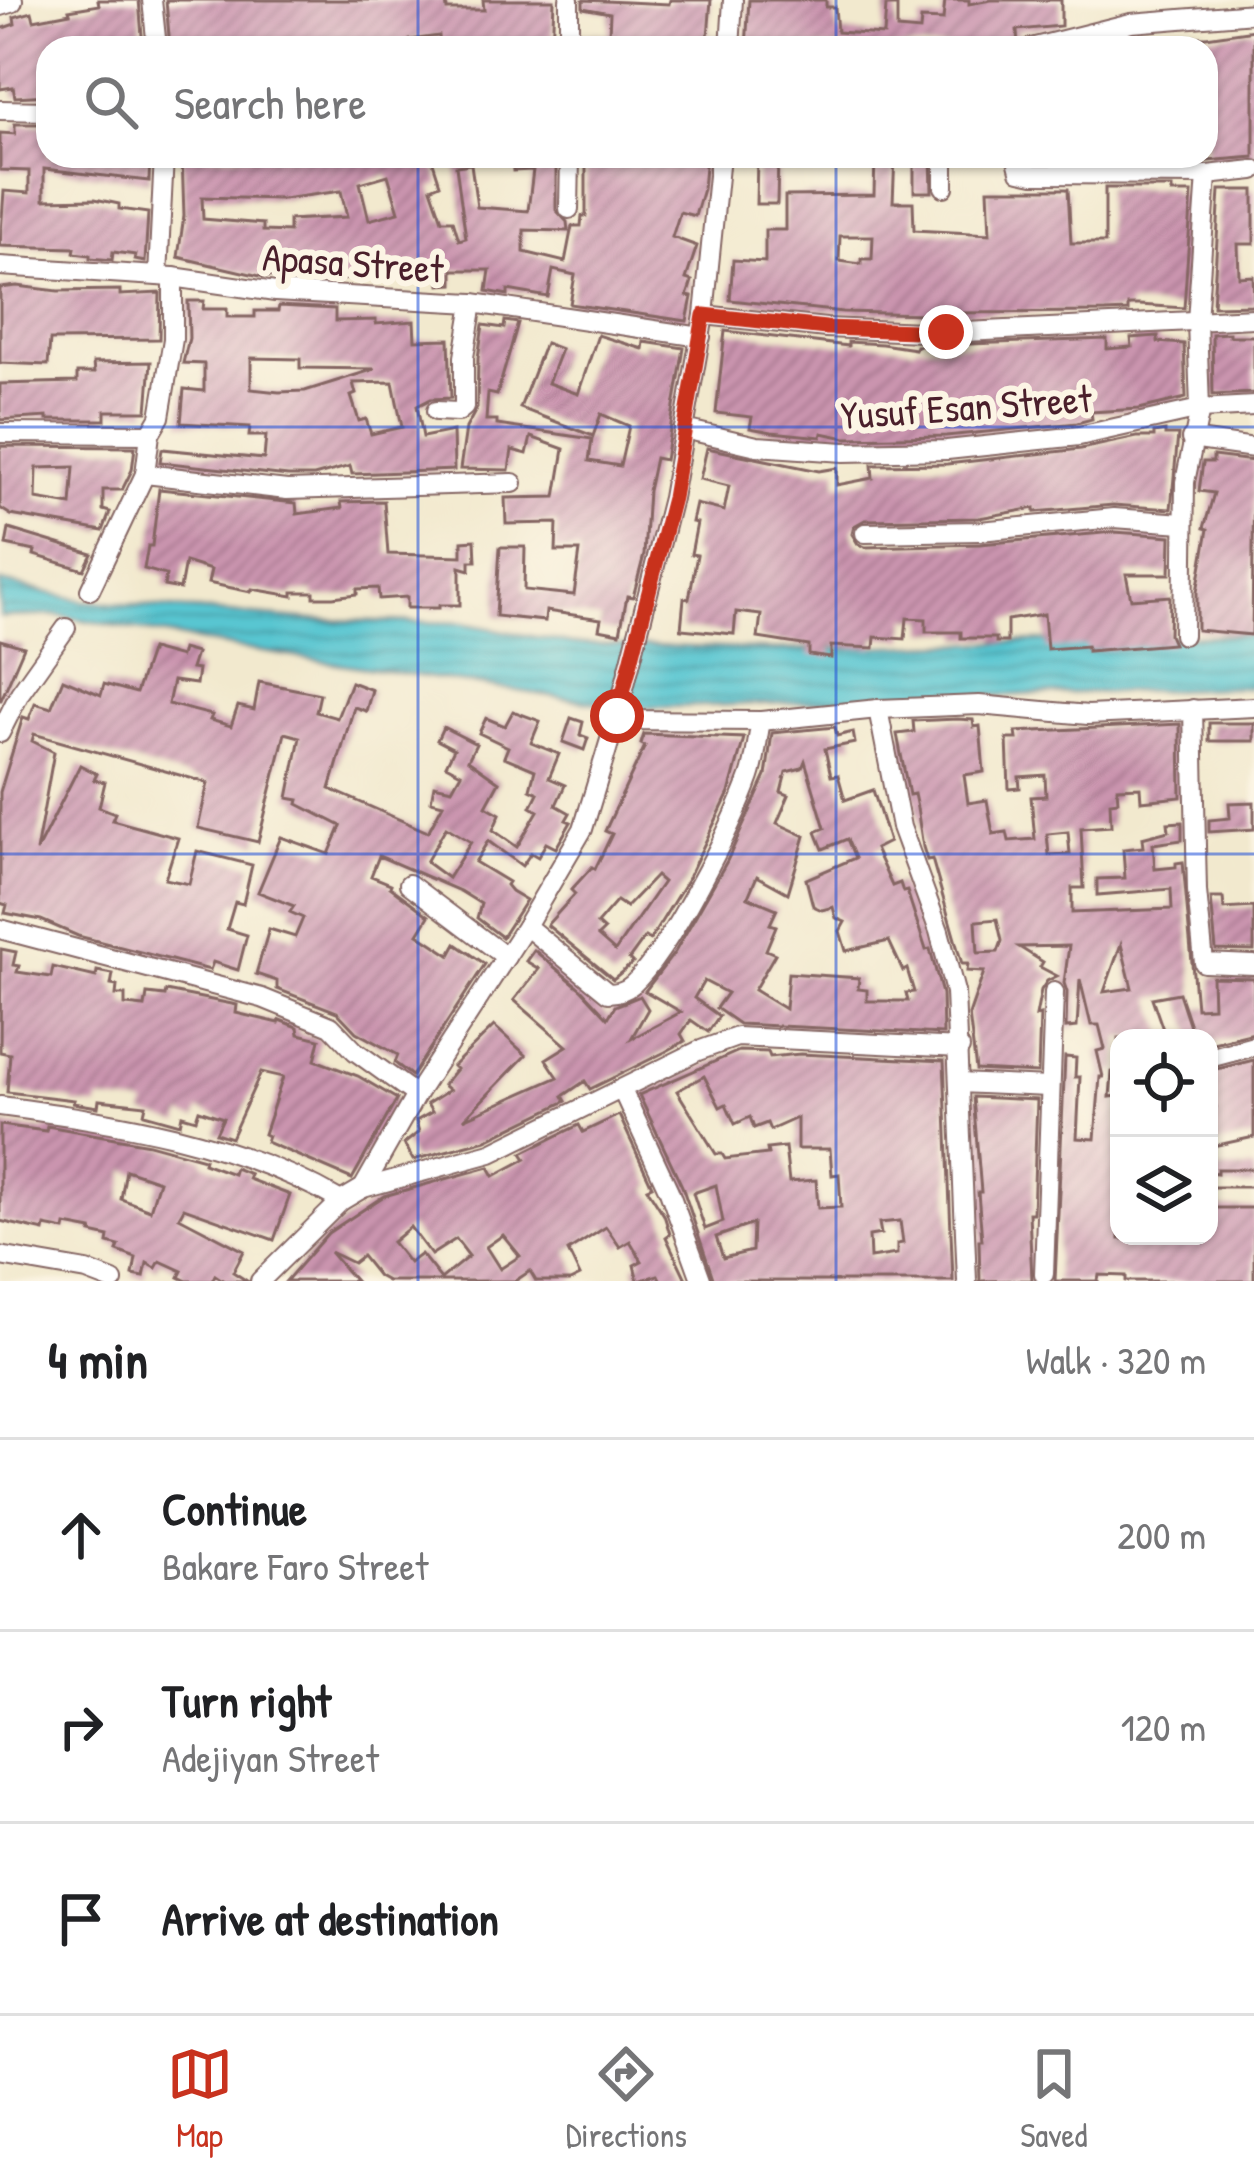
<!DOCTYPE html>
<meta charset="utf-8">
<style>
:root{--surface:#fff;--page:#f2f2f2;--text:#202124;--muted:#757577;--line:#e0e0e0;--accent:#c8321e}
body{margin:0;font-family:"Patrick Hand",sans-serif;background:var(--page);color:var(--text)}
.controls{position:absolute;right:36px;bottom:36px;display:grid;overflow:hidden;border-radius:24px;box-shadow:0 3px 9px #0004}
.controls button{width:108px;height:108px;display:grid;place-items:center;padding:0;border:0;border-bottom:3px solid var(--line);background:var(--surface);color:var(--text);font:60px sans-serif}
.stop{position:absolute;width:36px;height:36px;margin:-27px;border:9px solid #c8321e;border-radius:50%;background:#fff}
.stop.end{background:#c8321e;border-color:#fff;box-shadow:0 3px 12px #0008}
.list{margin:0;padding:0;list-style:none}
h2{display:flex;justify-content:space-between;align-items:center;height:156px;margin:0;padding:0 48px;font-size:51px}
h2 small{font-size:39px;font-weight:400;color:var(--muted)}
.list li{display:grid;grid-template-columns:78px 1fr auto;gap:36px;align-items:center;box-sizing:border-box;height:192px;padding:0 48px;border-top:3px solid var(--line)}
.list b{display:block;font-size:45px;white-space:nowrap}
.list p{margin:0;font-size:39px;white-space:nowrap;color:var(--muted)}
.list em{font-size:39px;font-style:normal;color:var(--muted)}
.icon{flex:none;width:66px;height:66px;fill:none;stroke:currentColor;stroke-width:2;stroke-linecap:round;stroke-linejoin:round}
.map{position:relative;flex:none;width:1254px;height:1281px;overflow:hidden}
.search{position:absolute;background:var(--surface);box-shadow:0 3px 9px #0004;left:36px;right:36px;top:36px;height:132px;display:flex;align-items:center;gap:30px;box-sizing:border-box;padding:0 42px;border-radius:36px;color:var(--muted);font-size:45px}
.sheet{height:732px;background:var(--surface)}
nav{display:flex;justify-content:space-around;align-items:center;box-sizing:border-box;height:168px;border-top:3px solid var(--line);background:var(--surface);font-size:33px;color:var(--muted)}
nav a{display:grid;justify-items:center;gap:6px}
nav .on{color:var(--accent)}
.map>svg:first-child{display:block}
.water{fill:url(#water-rules);stroke:#52727e;stroke-width:3}
.building{fill:url(#building-hatch);fill-rule:evenodd}
.lines{fill:none;stroke-linecap:round;stroke-linejoin:round}
.minor-casing{stroke:#856664;stroke-width:22}
.major-casing{stroke:#856664;stroke-width:28}
.minor{stroke:#fff;stroke-width:18}
.major{stroke:#fff;stroke-width:24}
.route{stroke:#c8321e;stroke-width:15}
.grid{fill:none;stroke:#1d4ed8;stroke-width:3;stroke-opacity:0.55}
.labels{text-anchor:middle;dominant-baseline:central;stroke-width:12;stroke-linejoin:round;paint-order:stroke}
.street-label{font-size:39px;fill:#4a1f2b;stroke:#fcf5e5}
</style>
<div class="map">
<svg width="1254" height="1281" viewBox="0 0 1254 1281">
<defs>
<pattern id="water-rules" width="6" height="5" patternUnits="userSpaceOnUse" patternTransform="scale(3)"><rect width="6" height="5" fill="#59c6d1"/><path d="M0 2.5h6" fill="none" stroke="#4ca0aa"/></pattern>
<pattern id="building-hatch" width="6" height="6" patternUnits="userSpaceOnUse" patternTransform="scale(3)"><rect width="6" height="6" fill="#ca94af"/><path d="M-1 1l2-2M0 6l6-6M5 7l2-2" fill="none" stroke="#a6788f"/></pattern>
</defs>
<rect width="100%" height="100%" fill="#fcf5e5"/>
<filter id="ink" filterUnits="userSpaceOnUse"><feTurbulence type="fractalNoise" baseFrequency=".00833" numOctaves="2"/><feDisplacementMap in="SourceGraphic" scale="24" xChannelSelector="R" yChannelSelector="G"/><feConvolveMatrix kernelMatrix="1 2 1 2 8 2 1 2 1" color-interpolation-filters="sRGB"/></filter>
<filter id="wash" filterUnits="userSpaceOnUse"><feTurbulence type="fractalNoise" baseFrequency=".004" numOctaves="4" result="noise"/><feDisplacementMap in="SourceGraphic" scale="48" xChannelSelector="R" yChannelSelector="G"/><feGaussianBlur stdDeviation="2.7" result="paint"/><feColorMatrix in="noise" values="0 0 0 0 0 0 0 0 0 0 0 0 0 0 0 0 0 1.4 0 .05"/><feComposite in="paint" operator="in"/></filter>
<g filter="url(#wash)">
<rect width="100%" height="100%" fill="#f2e9ce"/>
<polygon class="water" points="0,582 84,601 311,620 462,623 572,644 779,650 1254,634 1254,687 630,708 238,648 57,615 0,617"/>
<g id="blocks">
<g class="building">
<polygon points="98,0 139,0 143,48 103,48 103,44 76,48 75,44 48,48 48,95 15,97 13,87 0,89 0,29 15,24 14,17 32,12 34,20 70,13 69,10 99,5"/>
<polygon points="166,0 446,0 447,10 484,10 483,0 554,0 552,48 440,48 439,36 410,40 410,48 334,48 335,42 310,41 308,48 257,42 255,48 170,48"/>
<polygon points="583,0 669,4 670,0 711,0 708,37 717,37 717,48 583,48 583,34 609,35 610,13 583,8"/>
<polygon points="749,0 826,0 826,7 835,7 837,32 884,35 886,6 897,6 897,29 920,31 921,19 943,20 945,0 969,0 969,4 991,0 1061,0 1061,26 1017,30 1018,48 746,48"/>
<polygon points="1254,30 1254,157 1206,161 1206,48 1163,48 1163,37 1206,37"/>
<polygon points="15,124 48,124 48,156 150,156 149,181 44,169 44,200 95,199 119,204 119,209 148,213 145,262 135,260 136,255 113,252 112,260 90,258 90,255 74,253 75,248 0,246 4,191 29,193 29,171 0,170 0,133 15,134"/>
<path d="M182 156H431L440 184 431 188 442 220H453L459 240 466 238 456 166 471 164 477 207 528 211 533 170 513 171 512 156H556V210L567 222 568 231 524 230V252L565 262 572 226H581L582 216H586V157L706 156 703 189 695 216 680 212 672 237 697 246 686 279 692 281 687 296 692 297 687 321 570 304 575 275 553 270 548 297 508 290V295L487 291 490 270H453V284L440 285 439 272 428 273 427 262 338 281V277L312 275 264 277 178 257 184 216ZM388 175 399 212 369 220 360 183ZM341 191 347 217 289 220V232L263 231V224L203 219 202 197 283 199Z"/>
<polygon points="757,156 778,156 777,204 756,204"/>
<path d="M875 156H895L893 202H913L914 230 990 234 988 189H1068L1071 243H1105V188H1172V193H1192L1184 308 1139 305H1128V311L1105 312 946 313 945 319H926V314L843 312 730 300 733 260 765 262V230H785V196L874 195ZM840 236H873L872 259H861V264L839 261Z"/>
<polygon points="914,156 931,156 932,192 914,192"/>
<polygon points="1220,190 1254,190 1254,244 1238,244 1239,277 1253,276 1254,305 1213,306"/>
<polygon points="17,286 58,291 120,290 120,295 160,293 159,339 50,340 48,365 0,363 0,288"/>
<path d="M188 301H204L203 309H227V317H255V311H278L279 306 335 309V321L376 320V324L414 321 415 340 449 339 451 398 431 399 417 406 423 437 453 431 454 470 352 474 350 466 314 476H288L160 462 162 449 264 459 266 436H249L250 427 181 423 184 389 204 391V364L183 363 189 338ZM251 358 300 359V368L375 369 305 391 279 392 251 389ZM393 382 402 427 371 434 366 419 359 421 351 396 356 394 353 383Z"/>
<polygon points="505,321 518,323 497,395 488,393 486,420 497,420 497,425 592,439 589,461 620,466 629,426 601,414 593,436 520,408 545,343 561,349 548,383 578,394 598,335 643,349 644,342 684,348 665,460 655,458 648,491 644,555 633,597 627,596 620,633 599,629 601,619 546,611 545,621 496,616 500,547 525,547 524,590 574,595 580,551 556,551 557,523 506,524 505,498 556,497 564,449 531,437 527,454 512,450 509,470 460,469 466,428 477,408 478,358 483,325 504,328"/>
<polygon points="725,331 848,346 848,342 882,344 915,349 916,346 1107,339 1107,349 1132,347 1131,338 1158,336 1158,342 1184,344 1186,398 1139,409 1091,412 1092,419 1077,423 946,436 846,438 822,433 821,437 772,432 750,428 752,417 716,413"/>
<polygon points="1229,333 1229,336 1254,336 1254,393 1213,395 1212,334"/>
<polygon points="151,362 147,411 105,411 105,420 47,420 47,417 0,420 0,384 77,382 77,373 94,373 93,363"/>
<polygon points="1165,431 1165,435 1178,435 1171,509 1113,505 1035,512 1035,508 979,518 865,520 854,526 852,534 858,544 865,547 980,544 1114,532 1171,536 1170,574 1126,574 1131,599 1170,596 1169,635 1173,644 1087,651 1087,646 1047,649 1044,614 1007,620 1007,642 996,642 996,638 961,638 961,632 926,632 926,619 907,618 905,639 875,637 874,648 831,646 831,658 809,655 809,646 758,638 761,615 736,612 734,634 681,629 684,598 689,599 697,555 691,554 697,523 692,522 696,504 724,511 729,486 700,479 707,448 819,471 837,468 837,485 873,478 872,465 947,464 1081,449 1137,437 1154,437 1154,433"/>
<path d="M0 446 135 447 132 470 122 490H103V510L110 512 103 531 11 515 0 508ZM74 467 71 505 36 499 37 468Z"/>
<polygon points="1213,456 1254,461 1252,635 1197,630 1197,592 1208,529 1204,528 1214,493 1199,491 1203,462 1213,462"/>
<polygon points="159,489 296,503 297,514 342,508 341,502 384,501 388,554 462,556 462,541 475,540 476,561 470,561 470,570 460,567 460,605 439,605 439,608 407,608 407,597 379,599 378,588 357,589 357,594 333,597 314,597 314,592 293,592 293,596 252,589 251,592 208,583 211,570 185,562 180,589 164,586 166,575 144,569 148,546 152,546"/>
<polygon points="9,529 92,554 84,570 34,555 35,551 6,545"/>
<polygon points="0,640 24,647 1,700 0,700"/>
<path d="M151 649 180 657 182 649 196 653 191 669 198 670 196 684 173 681 168 704 212 715 210 720 231 726 238 706 254 710 259 682 320 694 316 712 337 718 351 682 372 690 366 711 354 707 330 789 428 832 443 804 431 801 434 785 452 789 461 773 446 765 454 749 437 740 443 727 476 744 468 760 499 782 486 806 500 814 493 830 517 847 538 811 531 807 538 793 530 789 535 770 504 757 508 747 479 733 486 718 505 726 513 711 540 721 531 743 559 754 549 778 565 785 556 805 570 813 566 820 571 822 556 848 546 843 538 857 531 853 522 866 488 841 475 862 508 882 506 885 511 891 526 900 502 937 477 918 481 904 460 891 379 856 371 876 391 884 390 887 429 916 418 934 450 955 456 944 485 964 412 1076 395 1063 398 1055 356 1032 337 1012 277 989V981L256 974 269 929 295 937 303 918 290 912 294 906 258 892 281 837 329 854 341 826 298 804 299 800 288 798 300 737 285 733 258 842 198 828 208 783 34 734 32 741 54 752 36 852 80 765 97 774 94 780 105 782 99 807 115 813 112 820 178 838 165 879 189 884 197 851 252 865 243 904 235 902 227 929 247 935 238 970 213 962 210 970 78 936 41 920 5 913 7 905 0 903V792L23 717 29 719 35 703 51 708 63 679 101 695 104 684 136 693ZM446 827 471 842 448 878 426 862Z"/>
<polygon points="571,718 583,722 580,735 588,738 584,750 563,742"/>
<path d="M957 719 973 720 974 727 980 726 984 772 964 775 968 803 987 800 993 834 1007 832 1009 841 1035 839 1031 797 1046 796 1045 775 1019 777 1020 788 1009 789 1007 739H1017L1016 732 1180 724 1181 797 1141 801 1140 787 1117 788 1118 801 1110 802 1111 826 1081 828 1084 888H1072V913L1172 909 1171 889 1097 895V879L1125 878 1123 849 1143 847 1142 838 1169 831 1168 823 1182 822V840L1153 844 1155 869 1176 867V863L1183 862 1196 1008 1213 1007 1212 977 1254 978V1033L1209 1044V1038H1194L1179 993 1152 998 1166 1038H1119V1071L1112 1072 1110 1097 1119 1096V1239L1209 1236V1208H1254V1281H1126V1276L1099 1275 1098 1281H1055L1065 1057 1076 1058 1075 1077H1080L1077 1138 1095 1139 1100 1077H1103L1097 1051 1105 1049 1099 1025H1091L1080 979 1077 1027 1066 1028 1067 992 1064 983 1069 946 1019 947 1043 962 1040 967 1057 976 1047 981 1041 990 1036 1016 1040 1015 1038 1073 976 1070 969 1015 984 972 967 971 968 964H962L932 859 927 860 923 847 917 808 914 794 909 795 897 734 914 732 913 721ZM1068 832 1070 854 1049 855 1047 834ZM997 919 1002 941 998 952 978 953 976 921ZM1121 944 1132 988 1104 992Z"/>
<rect x="1209" y="723" width="45" height="18"/>
<path d="M835 727 837 736 853 732 855 743 825 749 831 776 838 775 845 800 873 790 889 842 875 849 892 886 900 883 903 892 907 891 926 950 930 949 942 994 943 1034 739 1024 716 1008 727 993 704 981 694 998 719 1016 708 1032 691 1020 681 1034 685 1041 665 1052 590 1089 585 1081 563 1096 566 1101 486 1140 413 1160 404 1144 419 1132 416 1121 432 1112 427 1104 449 1090 443 1085 456 1069 453 1066 494 1026 526 1055 464 1119 558 1077 546 1059 567 1046 514 1000 539 969 526 961 534 950 581 989 608 1018 615 1006 640 996 648 1009 631 1039 681 1012 645 991 675 952 727 861 766 776 772 733ZM805 761 825 828 816 832 823 849 847 839 855 858 806 879 813 906 822 910 833 907 836 918 845 922 840 931 846 951 889 941 903 971 907 969 914 992 906 993 908 1001H867V990L858 989 859 978 788 973 785 1009 754 990 775 954 766 950 776 926 770 924 777 909 748 897 757 876 788 893 805 836 777 823 789 795 781 792 786 772 802 768Z"/>
<path d="M644 734 744 738 729 793 687 880 650 940 645 937 629 959 633 963 613 979 547 925 575 894 571 890 592 867 595 869 612 834 605 831 645 746 641 744ZM656 876 663 882 615 951 598 936 604 930 597 924 617 901 626 907Z"/>
<polygon points="1254,802 1254,829 1209,832 1209,820 1230,818 1229,803"/>
<polygon points="1211,898 1223,898 1224,909 1254,907 1254,951 1216,950"/>
<polygon points="1,949 16,952 13,965 19,966 17,972 51,977 53,967 96,977 97,971 113,974 111,985 117,986 116,995 125,995 125,1005 145,1007 147,994 165,996 166,991 237,1005 236,1013 279,1023 280,1020 298,1027 299,1034 320,1039 315,1060 358,1076 397,1099 352,1179 266,1142 268,1136 264,1134 283,1077 261,1072 231,1138 216,1133 223,1118 199,1110 196,1119 182,1115 180,1124 144,1114 146,1105 99,1100 98,1107 73,1103 74,1100 7,1092 10,1054 0,1052"/>
<path d="M739 1051 768 1052 770 1057 800 1054 944 1061 953 1281H714L682 1186 639 1095ZM704 1076 720 1107 726 1104 735 1124 750 1117 754 1128 767 1123 770 1130 797 1118V1149H830L832 1175 839 1174 841 1207 818 1208 816 1180 789 1182 785 1147 767 1149 768 1154 725 1159 722 1154H716L677 1091ZM716 1185 723 1222 705 1229 693 1193ZM900 1221 903 1243 897 1244V1254L870 1258 869 1236 881 1234 879 1223ZM753 1224 752 1251 723 1258 716 1237Z"/>
<polygon points="1254,1060 1254,1137 1209,1147 1209,1109 1216,1107 1209,1071"/>
<polygon points="973,1097 1037,1100 1033,1213 1029,1213 1032,1280 980,1281 979,1240 982,1240 978,1192 981,1192"/>
<path d="M619 1115 652 1186 647 1188 664 1215 670 1234 666 1237 687 1281H661L658 1275 638 1281 634 1265 642 1261 630 1241 620 1247 606 1227 568 1251 580 1276 570 1281H536L530 1271 515 1281H387L378 1276 362 1256 353 1263 330 1252 355 1281H286L328 1233 384 1196 489 1167 494 1176 526 1159 522 1153 579 1125 583 1132ZM410 1227 431 1255 456 1239 469 1256 441 1279 421 1254 409 1263 392 1242ZM503 1235 520 1256 500 1269 486 1247Z"/>
<path d="M0 1125 46 1131 47 1126 149 1144 204 1159 203 1163 233 1174 235 1168 250 1174 248 1179 290 1195 274 1240 184 1208 179 1217 244 1251 233 1272 247 1281H224L215 1275 212 1281H187L179 1277 182 1271 160 1261 156 1268 147 1263 144 1277 133 1275 136 1258 117 1251 119 1246 108 1243 109 1237 91 1233 92 1230 66 1225 65 1230 45 1226 44 1231 0 1221ZM126 1170 159 1181 150 1210 121 1199Z"/>
<polygon points="1217,1169 1254,1169 1254,1187 1209,1187 1209,1172 1217,1173"/>
</g>
</g>
</g>
<g filter="url(#ink)">
<use href="#blocks" fill-opacity="0" stroke="#856664" stroke-width="3"/>
<g class="lines">
<g class="minor-casing">
<g id="minor">
<polyline points="152,0 157,48"/>
<polyline points="569,0 569,48"/>
<polyline points="730,48 733,0"/>
<polyline points="1031,48 1131,23 1254,13"/>
<polyline points="0,110 48,111"/>
<polyline points="944,156 944,187"/>
<polyline points="1016,156 1020,171 1034,174 1207,175 1254,170"/>
<polyline points="569,209 570,156"/>
<polyline points="0,266 173,277 275,292 473,303 701,337"/>
<polyline points="158,276 164,156"/>
<polyline points="704,315 826,328 946,333 1254,318"/>
<polyline points="436,411 458,412 464,407 464,357 473,303"/>
<polyline points="684,429 757,446 844,452 947,450 1079,436 1200,409 1254,406"/>
<polyline points="0,433 150,434"/>
<polyline points="1191,439 1254,448"/>
<polyline points="145,474 287,490 513,483"/>
<polyline points="865,533 980,531 1114,518 1183,523"/>
<polyline points="90,590 145,474 150,434 160,417 173,339 173,277"/>
<polyline points="1183,635 1185,482 1200,409 1197,321 1207,175"/>
<polyline points="878,709 901,827 939,931 955,992 967,1281"/>
<polyline points="1193,709 1197,891 1204,963 1254,965"/>
<polyline points="616,720 761,721 878,709 979,705 1088,715 1254,707"/>
<polyline points="0,733 20,693 66,628"/>
<polyline points="409,884 506,957"/>
<path d="M526 926 608 993C618 993 625 991 633 984 669 951 733 825 750 777 756 760 757 740 761 721"/>
<polyline points="0,929 262,998 331,1026 355,1051 416,1095"/>
<polyline points="1209,1058 1254,1046"/>
<polyline points="959,1083 1049,1087"/>
<polyline points="622,1090 669,1191 701,1279"/>
<path d="M0 1106C119 1122 236 1140 341 1201"/>
<polyline points="363,1188 491,1153 698,1051 737,1037 960,1048"/>
<polyline points="0,1256 87,1271 113,1281"/>
<polyline points="1044,1274 1054,992"/>
<polyline points="260,1281 341,1201 363,1188 416,1095 526,926 583,829 616,720 672,498 704,315 720,156"/>
</g>
</g>
<g class="major-casing">
<polyline id="major" points="0,3 10,0"/>
</g>
<use href="#minor" class="minor"/>
<use href="#major" class="major"/>
</g>
</g>
<g class="lines" filter="url(#ink)">
<polyline class="route" points="617,716 673,498 704,315 826,328 946,332"/>
</g>
<path class="grid" d="M418 0V48M836 0V48M418 156V1281M836 156V1281M0 427H1254M0 854H1254"/>
<g class="labels">
<g class="street-label">
<text transform="translate(353 262) rotate(4)">Apasa Street</text>
<text transform="translate(966 406) rotate(-4)">Yusuf Esan Street</text>
</g>
</g>
</svg>
<div class="controls">
<button><svg class="icon" aria-label="locate" viewBox="0 0 24 24"><circle cx="12" cy="12" r="6"/><path d="M12 2v4M12 18v4M2 12h4M18 12h4"/></svg></button>
<button><svg class="icon" aria-label="layers" viewBox="0 0 24 24"><path d="M12 4l9 5-9 5-9-5zM3 14l9 5 9-5"/></svg></button>
</div>
<div class="stop" style="left:617px;top:716px"></div>
<div class="stop end" style="left:946px;top:332px"></div>
<div class="search"><svg class="icon" aria-label="search" viewBox="0 0 24 24"><circle cx="10" cy="10" r="6"/><path d="M15 15l6 6"/></svg>Search here</div>
</div>
<section class="sheet">
<h2>4 min<small>Walk · 320 m</small></h2>
<ul class="list">
<li><svg class="icon" aria-label="ahead" viewBox="0 0 24 24"><path d="M12 20V5M6 11l6-6 6 6"/></svg><div><b>Continue</b><p>Bakare Faro Street</p></div><em>200 m</em></li>
<li><svg class="icon" aria-label="right" viewBox="0 0 24 24"><path d="M7 20v-9h11M14 6l5 5-5 5"/></svg><div><b>Turn right</b><p>Adejiyan Street</p></div><em>120 m</em></li>
<li><svg class="icon" aria-label="arrive" viewBox="0 0 24 24"><path d="M6 21V4h12l-3 4 3 4H6"/></svg><div><b>Arrive at destination</b></div></li>
</ul>
</section>
<nav>
<a class="on"><svg class="icon" aria-label="map" viewBox="0 0 24 24"><path d="M3 6l6-2 6 2 6-2v14l-6 2-6-2-6 2zM9 4v14M15 6v14"/></svg>Map</a>
<a><svg class="icon" aria-label="directions" viewBox="0 0 24 24"><path d="M12 3l9 9-9 9-9-9zM9 14v-3h6M13 9l2 2-2 2"/></svg>Directions</a>
<a><svg class="icon" aria-label="saved" viewBox="0 0 24 24"><path d="M7 4h10v16l-5-4-5 4z"/></svg>Saved</a>
</nav>
